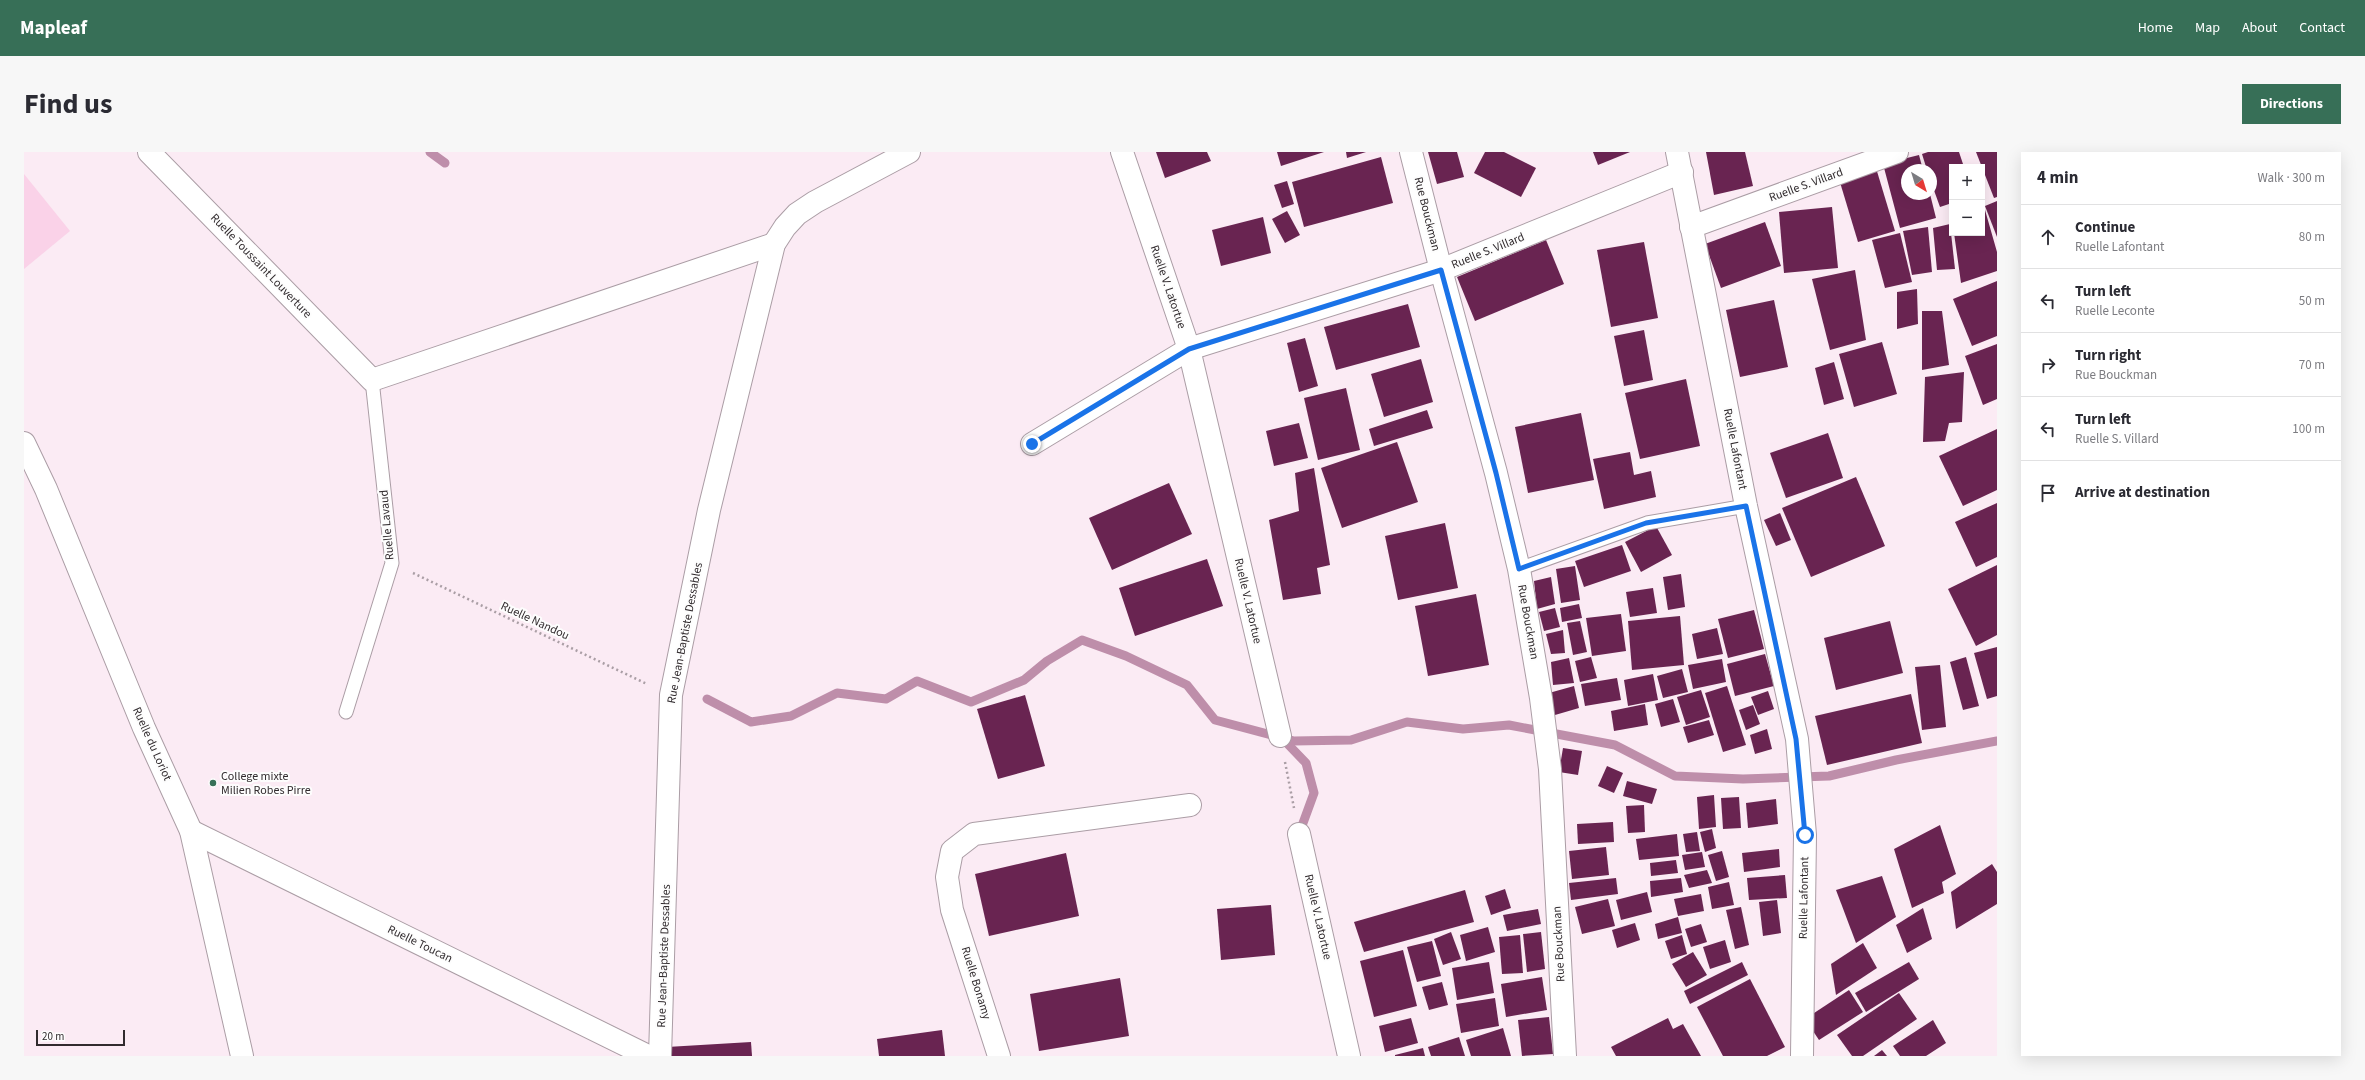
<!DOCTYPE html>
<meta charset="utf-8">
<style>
:root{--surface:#fff;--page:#f7f7f7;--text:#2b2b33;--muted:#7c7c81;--line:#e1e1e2;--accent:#376f57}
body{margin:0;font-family:"Source Sans 3",sans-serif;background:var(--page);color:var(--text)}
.controls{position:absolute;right:12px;top:12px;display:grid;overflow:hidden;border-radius:0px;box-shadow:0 4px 16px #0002}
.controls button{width:36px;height:36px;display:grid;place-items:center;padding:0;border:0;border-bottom:1px solid var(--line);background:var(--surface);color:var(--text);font:20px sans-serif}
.compass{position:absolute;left:1877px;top:12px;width:36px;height:36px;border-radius:50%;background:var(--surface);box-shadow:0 4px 16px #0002;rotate:142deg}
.scale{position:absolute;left:12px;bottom:10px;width:89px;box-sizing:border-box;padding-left:4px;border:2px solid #312b2e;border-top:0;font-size:11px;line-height:14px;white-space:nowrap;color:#312b2e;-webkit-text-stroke:3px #fdfdfd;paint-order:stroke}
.stop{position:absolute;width:12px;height:12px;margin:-9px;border:3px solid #1a73e8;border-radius:50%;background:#fff}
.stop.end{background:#1a73e8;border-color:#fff;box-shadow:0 1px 4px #0008}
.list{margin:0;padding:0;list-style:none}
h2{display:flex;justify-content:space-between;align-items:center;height:52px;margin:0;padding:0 16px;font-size:17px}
h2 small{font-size:13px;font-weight:400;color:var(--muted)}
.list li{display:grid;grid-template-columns:26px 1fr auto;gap:12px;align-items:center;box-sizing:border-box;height:64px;padding:0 16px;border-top:1px solid var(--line)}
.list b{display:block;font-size:15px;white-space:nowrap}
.list p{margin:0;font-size:13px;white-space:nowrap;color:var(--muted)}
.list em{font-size:13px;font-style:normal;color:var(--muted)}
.icon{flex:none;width:22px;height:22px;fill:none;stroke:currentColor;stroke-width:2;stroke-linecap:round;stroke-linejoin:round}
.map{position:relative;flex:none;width:1973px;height:904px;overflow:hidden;border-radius:0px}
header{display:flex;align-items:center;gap:24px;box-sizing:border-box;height:56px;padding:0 20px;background:var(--accent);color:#fff}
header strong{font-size:19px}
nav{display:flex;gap:22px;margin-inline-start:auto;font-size:14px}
.intro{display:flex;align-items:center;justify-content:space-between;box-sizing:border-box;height:96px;padding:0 24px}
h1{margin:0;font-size:28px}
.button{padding:10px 18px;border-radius:0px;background:var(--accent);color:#fff;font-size:14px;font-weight:700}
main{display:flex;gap:24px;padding:0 24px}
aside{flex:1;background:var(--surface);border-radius:0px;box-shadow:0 4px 16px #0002}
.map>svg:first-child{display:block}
.green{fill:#fad2e8}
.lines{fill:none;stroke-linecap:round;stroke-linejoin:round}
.stream{stroke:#be8eaa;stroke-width:9}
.building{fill:#692451}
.lane-casing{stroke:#ab9da5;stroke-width:15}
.street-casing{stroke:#ab9da5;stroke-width:24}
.path{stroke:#aa9ea5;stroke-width:2.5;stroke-dasharray:2 3;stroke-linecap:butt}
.lane{stroke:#fff;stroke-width:13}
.street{stroke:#fff;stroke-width:22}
.route{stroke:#1a73e8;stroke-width:5}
.poi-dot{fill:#376f57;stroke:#fdfdfd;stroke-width:1.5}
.labels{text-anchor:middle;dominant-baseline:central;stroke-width:4;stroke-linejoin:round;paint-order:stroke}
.street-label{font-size:12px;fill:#312b2e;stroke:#fdfdfd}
.poi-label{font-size:12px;fill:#312b2e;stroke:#fdfdfd;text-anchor:start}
</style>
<header>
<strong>Mapleaf</strong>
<nav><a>Home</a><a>Map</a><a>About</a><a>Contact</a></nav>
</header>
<div class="intro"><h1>Find us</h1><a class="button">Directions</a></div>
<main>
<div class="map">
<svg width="1973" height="904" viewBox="0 0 1973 904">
<rect width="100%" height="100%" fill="#fbebf4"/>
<polygon class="green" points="0,22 46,79 0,117"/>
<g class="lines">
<g class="stream">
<polyline points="406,0 421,11"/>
<polyline points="683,547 727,570 767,564 813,541 862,547 893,529 947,550 1000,528 1023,509 1058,488 1102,504 1163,533 1191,568 1270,589 1327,588 1383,570 1439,577 1485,573 1591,593 1651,624 1719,627 1805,624 1872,608 1973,589"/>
<polyline points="1257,585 1282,611 1290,641 1275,682"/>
</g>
</g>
<g class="building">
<polygon points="1132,0 1183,0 1187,9 1141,26"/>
<polygon points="1253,0 1300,0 1257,14"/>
<polygon points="1322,0 1342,0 1323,6"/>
<polygon points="1404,0 1433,0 1440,25 1413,32"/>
<polygon points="1461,0 1480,0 1512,16 1497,45 1450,21"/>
<polygon points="1569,0 1606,0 1574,13"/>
<polygon points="1682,0 1721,0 1729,34 1690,43"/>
<polygon points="1904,0 1935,0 1940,15 1928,15 1928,51 1916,55 1907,30 1907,18 1903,18 1898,2"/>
<polygon points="1952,0 1973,0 1973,45 1970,46"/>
<polygon points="1895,3 1899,18 1883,18 1883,42 1906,42 1912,66 1876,76 1859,12"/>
<polygon points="1357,5 1369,51 1280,75 1268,30"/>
<polygon points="1852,16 1871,79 1834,90 1815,27"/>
<polygon points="1263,29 1270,52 1258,56 1250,33"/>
<polygon points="1973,49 1973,85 1961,54"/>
<polygon points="1808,55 1814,116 1760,121 1755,60"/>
<polygon points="1961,58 1973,100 1973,119 1937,131 1930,81 1958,81 1958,59"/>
<polygon points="1263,59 1276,83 1261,91 1248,67"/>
<polygon points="1239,65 1247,101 1197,114 1188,78"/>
<polygon points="1741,70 1757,114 1697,136 1681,92"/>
<polygon points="1926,72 1931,117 1913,118 1909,76"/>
<polygon points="1904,75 1908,120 1888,123 1879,79"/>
<polygon points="1876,81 1888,130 1861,136 1848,88"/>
<polygon points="1522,88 1540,132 1451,169 1433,125"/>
<polygon points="1620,90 1634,166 1587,175 1573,98"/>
<polygon points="1831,118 1842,188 1806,198 1788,127"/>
<polygon points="1973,129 1973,184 1948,194 1929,147"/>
<polygon points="1893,137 1894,172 1873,177 1873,140"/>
<polygon points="1750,148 1764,215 1716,225 1702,158"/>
<polygon points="1384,152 1396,195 1312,218 1300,175"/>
<polygon points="1898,159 1918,159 1925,213 1898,218"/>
<polygon points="1620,178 1629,228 1600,234 1590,184"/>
<polygon points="1281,186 1294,234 1275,240 1263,191"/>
<polygon points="1858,190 1873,242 1830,255 1815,202"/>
<polygon points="1973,192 1973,247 1959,253 1941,204"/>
<polygon points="1397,207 1409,250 1360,265 1347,222"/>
<polygon points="1810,210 1820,247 1800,253 1791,216"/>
<polygon points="1940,220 1938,270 1925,271 1921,289 1899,290 1901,225"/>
<polygon points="1662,227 1676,294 1616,307 1601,241"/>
<polygon points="1322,236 1336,298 1294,308 1280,246"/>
<polygon points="1403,258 1409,276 1350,294 1345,277"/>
<polygon points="1557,261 1570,328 1504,341 1491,275"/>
<polygon points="1275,271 1284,306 1250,314 1242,279"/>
<polygon points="1973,277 1973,338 1939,354 1915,304"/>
<polygon points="1804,281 1819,326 1762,346 1746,301"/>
<polygon points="1373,290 1394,350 1318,376 1297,316"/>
<polygon points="1606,300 1610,323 1627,319 1632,345 1580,357 1569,307"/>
<polygon points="1290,316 1306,413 1293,416 1297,442 1259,448 1245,368 1275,359 1271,321"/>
<polygon points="1832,325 1861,394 1787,425 1758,356"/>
<polygon points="1145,331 1168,382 1088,418 1065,366"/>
<polygon points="1973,351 1973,405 1952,415 1931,370"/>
<polygon points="1756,361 1767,388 1752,394 1740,368"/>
<polygon points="1421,371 1434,436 1374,448 1361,384"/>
<polygon points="1632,374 1648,403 1617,420 1601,390"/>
<polygon points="1598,393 1607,419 1560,435 1551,409"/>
<polygon points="1183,407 1199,454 1111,484 1095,436"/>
<polygon points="1973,413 1973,483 1952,494 1924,437"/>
<polygon points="1551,414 1556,448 1537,451 1532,417"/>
<polygon points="1657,422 1661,455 1644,458 1639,425"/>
<polygon points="1527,425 1531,452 1513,457 1510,429"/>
<polygon points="1629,436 1633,461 1606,465 1602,440"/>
<polygon points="1452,442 1465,513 1404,524 1391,454"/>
<polygon points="1555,452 1558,466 1538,470 1536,456"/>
<polygon points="1531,456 1536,475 1520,479 1515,460"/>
<polygon points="1730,458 1740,497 1704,506 1694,467"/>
<polygon points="1597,462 1602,499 1568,504 1562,466"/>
<polygon points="1656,464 1660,513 1608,518 1604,469"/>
<polygon points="1556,469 1563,500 1549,503 1543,471"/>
<polygon points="1866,469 1879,521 1812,538 1800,486"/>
<polygon points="1693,476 1699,502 1673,507 1668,482"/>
<polygon points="1539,478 1541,501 1527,502 1522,482"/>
<polygon points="1973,495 1973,544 1963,547 1950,501"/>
<polygon points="1741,502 1750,534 1711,544 1703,512"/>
<polygon points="1567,505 1573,526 1556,530 1551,509"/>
<polygon points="1942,505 1955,554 1939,558 1926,510"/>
<polygon points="1545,506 1550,531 1529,533 1527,510"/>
<polygon points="1698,507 1702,530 1669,537 1664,513"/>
<polygon points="1916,513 1922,575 1898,578 1891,515"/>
<polygon points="1658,517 1664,540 1639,546 1633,524"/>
<polygon points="1629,522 1634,548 1604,554 1600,528"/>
<polygon points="1593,526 1597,548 1561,554 1557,532"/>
<polygon points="1550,534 1555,556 1531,563 1525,541"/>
<polygon points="1703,534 1722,593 1699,600 1681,541"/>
<polygon points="1677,538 1686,565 1662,573 1653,545"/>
<polygon points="1744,539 1750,557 1734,563 1727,545"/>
<polygon points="1887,542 1898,591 1803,613 1791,564"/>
<polygon points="1001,543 1021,614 974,627 953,557"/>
<polygon points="1649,547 1656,570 1637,575 1631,552"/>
<polygon points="1621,552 1624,573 1590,579 1587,559"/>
<polygon points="1729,553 1736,572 1722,578 1715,558"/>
<polygon points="1685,568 1690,583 1664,591 1659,575"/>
<polygon points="1743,577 1748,597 1731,602 1726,583"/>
<polygon points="1539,596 1558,599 1554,623 1535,620"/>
<polygon points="1583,614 1599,621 1590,641 1574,634"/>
<polygon points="1603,629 1633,637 1628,652 1599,644"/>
<polygon points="1690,643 1692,675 1675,677 1673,645"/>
<polygon points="1715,645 1717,676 1699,677 1697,646"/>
<polygon points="1752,647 1754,672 1724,676 1722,651"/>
<polygon points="1620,653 1621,680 1604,681 1602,654"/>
<polygon points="1589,670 1590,690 1554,692 1553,672"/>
<polygon points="1916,673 1932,722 1918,730 1920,741 1888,756 1870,697"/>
<polygon points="1688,677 1692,696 1681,700 1676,680"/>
<polygon points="1673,680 1676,699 1662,700 1659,682"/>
<polygon points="1653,682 1655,704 1615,708 1612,687"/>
<polygon points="1582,695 1585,723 1548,727 1545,699"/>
<polygon points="1755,697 1756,715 1720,720 1718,701"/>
<polygon points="1698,699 1705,725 1692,729 1684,703"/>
<polygon points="1678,700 1681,715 1661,718 1658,703"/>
<polygon points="1042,701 1055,764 965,784 951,722"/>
<polygon points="1652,708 1654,721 1627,724 1626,711"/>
<polygon points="1968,712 1973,720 1973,752 1932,777 1927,740"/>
<polygon points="1683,718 1688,731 1665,736 1660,723"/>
<polygon points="1761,723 1763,746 1725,748 1723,726"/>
<polygon points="1858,724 1872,765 1832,791 1812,738"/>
<polygon points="1592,726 1594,742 1547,748 1545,731"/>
<polygon points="1657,726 1659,740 1627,745 1626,729"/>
<polygon points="1705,730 1710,753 1688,757 1684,735"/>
<polygon points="1481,737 1487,756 1467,763 1461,744"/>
<polygon points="1441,738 1450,770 1340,800 1330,770"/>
<polygon points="1623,740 1628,760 1597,768 1592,748"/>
<polygon points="1677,742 1680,759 1654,764 1650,747"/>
<polygon points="1584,747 1591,774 1558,782 1551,755"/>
<polygon points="1753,748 1757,781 1739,784 1735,750"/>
<polygon points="1247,753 1251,803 1197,808 1193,757"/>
<polygon points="1717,755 1725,793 1711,797 1702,758"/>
<polygon points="1899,756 1908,787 1883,801 1872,773"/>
<polygon points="1514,757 1517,772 1483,779 1479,763"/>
<polygon points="1654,765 1658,781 1634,787 1631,772"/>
<polygon points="1611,771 1616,788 1593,796 1588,778"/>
<polygon points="1677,772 1683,790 1667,795 1661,777"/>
<polygon points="1464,775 1471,800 1442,809 1436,783"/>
<polygon points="1427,780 1437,807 1419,813 1410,787"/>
<polygon points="1517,780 1521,817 1503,820 1499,782"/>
<polygon points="1496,783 1499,821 1478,822 1475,785"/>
<polygon points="1658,783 1663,802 1647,807 1641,789"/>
<polygon points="1701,788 1707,810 1686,817 1679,795"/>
<polygon points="1408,789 1417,824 1393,830 1383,795"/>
<polygon points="1839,791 1853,816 1812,843 1807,812"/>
<polygon points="1379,798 1393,854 1350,865 1336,809"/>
<polygon points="1669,800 1683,823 1662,835 1648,812"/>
<polygon points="1465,810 1470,841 1433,848 1428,816"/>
<polygon points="1718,810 1724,823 1666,852 1660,839"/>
<polygon points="1885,810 1895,827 1842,860 1831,841"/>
<polygon points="1518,825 1523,858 1482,865 1477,832"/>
<polygon points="1096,826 1105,884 1015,899 1006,842"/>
<polygon points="1726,827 1761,895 1743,904 1699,904 1673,855"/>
<polygon points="1418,830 1424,853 1405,858 1398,835"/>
<polygon points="1825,838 1839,860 1795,888 1781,867"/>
<polygon points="1875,841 1893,867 1839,904 1828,904 1813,883"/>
<polygon points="1471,846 1475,874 1437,881 1432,852"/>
<polygon points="1525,865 1529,902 1498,904 1494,868"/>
<polygon points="1387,866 1394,891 1361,900 1355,874"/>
<polygon points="1644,866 1649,877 1659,872 1677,904 1592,904 1587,895"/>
<polygon points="1909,868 1922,891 1902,904 1876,904 1869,894"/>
<polygon points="1479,876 1487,904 1447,904 1442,888"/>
<polygon points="918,878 921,904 855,904 853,887"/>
<polygon points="1435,885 1441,904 1407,904 1404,895"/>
<polygon points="727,890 728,904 643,904 643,895"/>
<polygon points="1399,896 1401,904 1371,904 1371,903"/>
<polygon points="1858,898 1863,904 1850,904"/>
</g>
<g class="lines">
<g class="lane-casing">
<g id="lane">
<polyline points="1495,417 1623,371 1722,354"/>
<polyline points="322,560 368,411 348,228"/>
</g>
</g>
<g class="street-casing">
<g id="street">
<polyline points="125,0 348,228 750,92"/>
<polyline points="1098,0 1165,197 1256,584"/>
<polyline points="1387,0 1417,118 1472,321 1495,417 1517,546 1526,617 1541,904"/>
<polyline points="1653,0 1722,354 1773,587 1781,683 1778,904"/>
<polyline points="1667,75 1873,0"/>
<polyline points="0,291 22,337 120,576 167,679 218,904"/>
<polyline points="1008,292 1165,197 1417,118 1658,20"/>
<polyline points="167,679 624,904"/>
<polyline points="1275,682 1325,904"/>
<polyline points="636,904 647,543 685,358 750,92 761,75 773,62 791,50 885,0"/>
<polyline points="975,904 928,758 923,725 928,699 950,682 1166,653"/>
</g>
</g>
<g class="path">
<polyline points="389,421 623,532"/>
<polyline points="1261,610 1270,656"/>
</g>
<use href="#lane" class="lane"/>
<use href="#street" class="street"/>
</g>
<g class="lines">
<polyline class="route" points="1008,292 1165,197 1417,118 1472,321 1495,417 1622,371 1722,354 1772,587 1781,683"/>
</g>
<circle class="poi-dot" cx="189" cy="631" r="4"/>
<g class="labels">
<g class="street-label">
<text transform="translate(1782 33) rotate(-20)">Ruelle S. Villard</text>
<text transform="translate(1403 62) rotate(76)">Rue Bouckman</text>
<text transform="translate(1464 99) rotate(-22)">Ruelle S. Villard</text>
<text transform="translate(237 114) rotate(46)">Ruelle Toussaint Louverture</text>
<text transform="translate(1144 135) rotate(71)">Ruelle V. Latortue</text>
<text transform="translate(1711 297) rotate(79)">Ruelle Lafontant</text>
<text transform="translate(363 373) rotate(-95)">Ruelle Lavaud</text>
<text transform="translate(1224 449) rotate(77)">Ruelle V. Latortue</text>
<text transform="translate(511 469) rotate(25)">Ruelle Nandou</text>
<text transform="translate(1504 470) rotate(80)">Rue Bouckman</text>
<text transform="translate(661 481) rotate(-79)">Rue Jean-Baptiste Dessables</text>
<text transform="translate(128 592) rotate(66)">Ruelle du Loriot</text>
<text transform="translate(1780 746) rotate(-89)">Ruelle Lafontant</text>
<text transform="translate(1294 765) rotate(77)">Ruelle V. Latortue</text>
<text transform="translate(396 792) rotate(26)">Ruelle Toucan</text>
<text transform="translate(1535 792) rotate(-93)">Rue Bouckman</text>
<text transform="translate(640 804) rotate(-88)">Rue Jean-Baptiste Dessables</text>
<text transform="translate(952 831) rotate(73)">Ruelle Bonamy</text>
</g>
<g class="poi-label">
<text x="197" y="624">College mixte<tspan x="197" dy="14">Milien Robes Pirre</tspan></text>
</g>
</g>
</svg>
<div class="controls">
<button>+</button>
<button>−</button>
</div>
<svg class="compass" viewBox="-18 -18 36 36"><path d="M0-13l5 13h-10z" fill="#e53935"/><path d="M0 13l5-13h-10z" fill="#7c7c81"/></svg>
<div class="scale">20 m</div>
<div class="stop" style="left:1781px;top:683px"></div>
<div class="stop end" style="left:1008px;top:292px"></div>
</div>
<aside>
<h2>4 min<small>Walk · 300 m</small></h2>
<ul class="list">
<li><svg class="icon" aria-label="ahead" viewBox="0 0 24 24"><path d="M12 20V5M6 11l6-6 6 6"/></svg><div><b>Continue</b><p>Ruelle Lafontant</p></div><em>80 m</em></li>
<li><svg class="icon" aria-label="left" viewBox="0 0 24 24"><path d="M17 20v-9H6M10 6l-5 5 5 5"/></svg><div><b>Turn left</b><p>Ruelle Leconte</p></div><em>50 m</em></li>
<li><svg class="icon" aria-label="right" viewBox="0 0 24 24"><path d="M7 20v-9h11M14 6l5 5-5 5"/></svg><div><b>Turn right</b><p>Rue Bouckman</p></div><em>70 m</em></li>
<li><svg class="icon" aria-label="left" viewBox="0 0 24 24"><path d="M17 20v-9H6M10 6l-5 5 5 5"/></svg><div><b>Turn left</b><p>Ruelle S. Villard</p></div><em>100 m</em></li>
<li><svg class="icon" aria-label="arrive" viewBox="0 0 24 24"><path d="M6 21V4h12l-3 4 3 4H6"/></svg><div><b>Arrive at destination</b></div></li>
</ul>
</aside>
</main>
